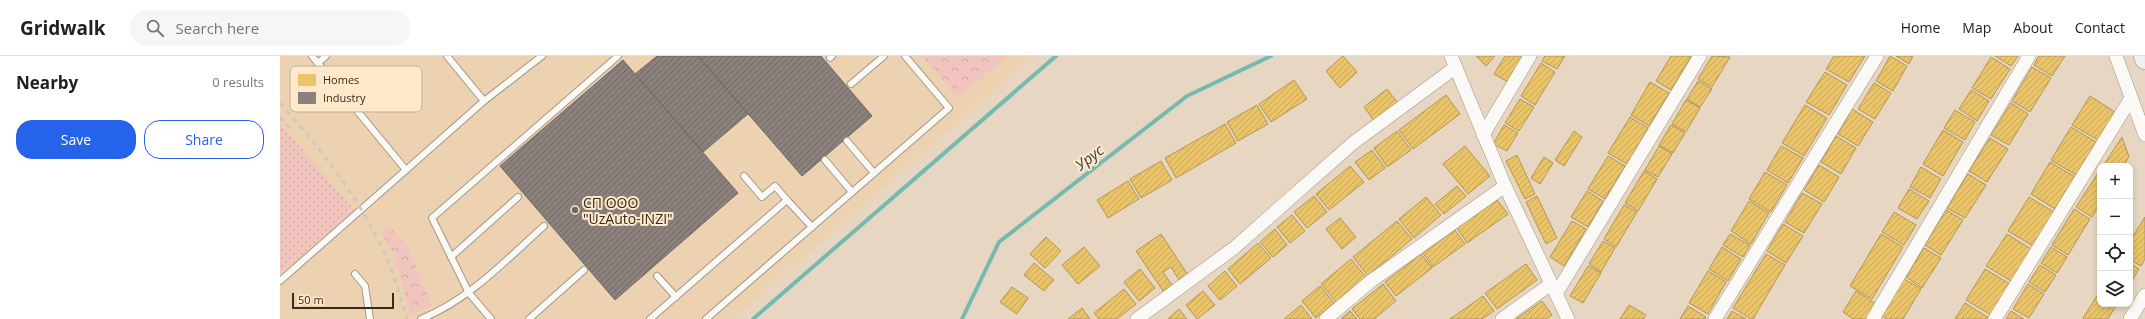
<!DOCTYPE html>
<meta charset="utf-8">
<style>
:root{--surface:#fff;--page:#f6f6f6;--text:#202124;--muted:#757577;--line:#e0e0e0;--accent:#2563eb}
body{margin:0;font-family:"Open Sans",sans-serif;background:var(--page);color:var(--text)}
.controls{position:absolute;right:12px;bottom:12px;display:grid;overflow:hidden;border-radius:8px;box-shadow:0 2px 6px #0003}
.controls button{width:36px;height:36px;display:grid;place-items:center;padding:0;border:0;border-bottom:1px solid var(--line);background:var(--surface);color:var(--text);font:20px sans-serif}
.scale{position:absolute;left:12px;bottom:10px;width:102px;box-sizing:border-box;padding-left:4px;border:2px solid #362b1c;border-top:0;font-size:11px;line-height:14px;white-space:nowrap;color:#362b1c;-webkit-text-stroke:3px #ffe7c9;paint-order:stroke}
.list{margin:0;padding:0;list-style:none}
h2{display:flex;justify-content:space-between;align-items:center;height:52px;margin:0;padding:0 16px;font-size:17px}
h2 small{font-size:13px;font-weight:400;color:var(--muted)}
.actions{display:flex;gap:8px;padding:12px 16px}
.actions a{flex:1;padding:9px 0;border:1px solid var(--accent);border-radius:16px;text-align:center;font-size:14px;color:var(--accent)}
.actions .main{background:var(--accent);color:#fff}
.icon{flex:none;width:22px;height:22px;fill:none;stroke:currentColor;stroke-width:2;stroke-linecap:round;stroke-linejoin:round}
.map{position:relative;flex:none;width:1865px;height:263px;overflow:hidden}
header{display:flex;align-items:center;gap:24px;box-sizing:border-box;height:56px;padding:0 20px;background:var(--surface);border-bottom:1px solid var(--line)}
header strong{font-size:19px}
nav{display:flex;gap:22px;margin-inline-start:auto;font-size:14px}
.search{width:280px;height:36px;background:var(--page);display:flex;align-items:center;gap:10px;box-sizing:border-box;padding:0 14px;border-radius:16px;color:var(--muted);font-size:15px}
main{display:flex}
aside{flex:1;background:var(--surface)}
.map>svg:first-child{display:block}
.built{fill:#ecd2b1}
.grass{fill:url(#grass-dots)}
.forest{fill:url(#forest-crowns)}
.homes{fill:url(#homes-hatch);stroke:#b39653}
.industry{fill:url(#industry-hatch);stroke:#71675f}
.lines{fill:none;stroke-linecap:round;stroke-linejoin:round}
.stream{stroke:#76b9b1;stroke-width:4}
.service-casing{stroke:#a39787;stroke-width:8}
.minor-casing{stroke:#a39787;stroke-width:14}
.primary-casing{stroke:#b5b2ae;stroke-width:22}
.service{stroke:#fbf9f6;stroke-width:6}
.minor{stroke:#fbf9f6;stroke-width:13}
.primary{stroke:#efefef;stroke-width:20}
.rail{stroke:#ccc8c2;stroke-width:3;stroke-dasharray:5 5;stroke-linecap:butt}
.poi-dot{fill:#746756;stroke:#ffe7c9;stroke-width:1.5}
.labels{text-anchor:middle;dominant-baseline:central;stroke-width:4;stroke-linejoin:round;paint-order:stroke}
.poi-label{font-size:14px;fill:#362b1c;stroke:#ffe7c9;text-anchor:start}
.water-label{font-size:15px;font-style:italic;fill:#254443;stroke:#ffe7c9}
.key{fill:#ffe7c9;stroke:#c3af95;stroke-width:1}
.key-label{font-size:11px;fill:#362b1c}
</style>
<header>
<strong>Gridwalk</strong>
<div class="search"><svg class="icon" aria-label="search" viewBox="0 0 24 24"><circle cx="10" cy="10" r="6"/><path d="M15 15l6 6"/></svg>Search here</div>
<nav><a>Home</a><a>Map</a><a>About</a><a>Contact</a></nav>
</header>
<main>
<aside>
<h2>Nearby<small>0 results</small></h2>
<ul class="list">
</ul>
<div class="actions"><a class="main">Save</a><a>Share</a></div>
</aside>
<div class="map">
<svg width="1865" height="263" viewBox="0 0 1865 263">
<defs>
<pattern id="grass-dots" width="8" height="8" patternUnits="userSpaceOnUse"><rect width="8" height="8" fill="#f1c4be"/><path d="M2 2h.1M6 6h.1" fill="none" stroke="#cfa9a3" stroke-width="1.8" stroke-linecap="round"/></pattern>
<pattern id="forest-crowns" width="20" height="18" patternUnits="userSpaceOnUse"><rect width="20" height="18" fill="#f1c4be"/><path d="M2 6a3 3 0 1 1 6 0M12 15a3 3 0 1 1 6 0" fill="none" stroke="#cfa9a3"/></pattern>
<pattern id="homes-hatch" width="6" height="6" patternUnits="userSpaceOnUse"><rect width="6" height="6" fill="#e9c46a"/><path d="M-1 1l2-2M0 6l6-6M5 7l2-2" fill="none" stroke="#c8a95b"/></pattern>
<pattern id="industry-hatch" width="6" height="6" patternUnits="userSpaceOnUse"><rect width="6" height="6" fill="#8a817c"/><path d="M-1 1l2-2M0 6l6-6M5 7l2-2" fill="none" stroke="#726a65"/></pattern>
</defs>
<rect width="100%" height="100%" fill="#e7d7c2"/>
<polygon class="built" points="0,0 755,0 455,263 0,263"/>
<polygon class="grass" points="0,68 74,154 0,218"/>
<g class="forest">
<polygon points="642,0 727,0 678,43"/>
<polygon points="109,170 128,191 152,250 130,259 115,201 101,176"/>
</g>
<g class="homes">
<polygon points="1063,0 1077,16 1060,32 1046,15"/>
<polygon points="1196,0 1215,0 1206,10"/>
<polygon points="1225,0 1246,0 1230,27 1214,18"/>
<polygon points="1265,0 1285,0 1277,13 1262,5"/>
<polygon points="1391,0 1411,0 1391,34 1376,25"/>
<polygon points="1432,0 1450,1 1432,31 1418,23"/>
<polygon points="1554,0 1585,0 1569,26 1546,13"/>
<polygon points="1610,0 1627,10 1613,35 1596,25"/>
<polygon points="1616,0 1633,0 1629,8"/>
<polygon points="1715,0 1738,0 1731,10"/>
<polygon points="1759,0 1785,0 1772,20 1754,9"/>
<polygon points="1711,1 1730,13 1711,43 1692,32"/>
<polygon points="1261,7 1275,16 1255,49 1241,40"/>
<polygon points="1752,11 1771,22 1750,56 1732,45"/>
<polygon points="1545,16 1567,29 1549,59 1526,46"/>
<polygon points="1014,24 1027,43 991,66 979,48"/>
<polygon points="1418,25 1432,33 1420,51 1407,43"/>
<polygon points="1370,26 1389,37 1369,70 1351,59"/>
<polygon points="1594,27 1611,37 1595,63 1578,53"/>
<polygon points="1107,33 1117,46 1094,65 1084,51"/>
<polygon points="1691,34 1709,45 1697,65 1679,53"/>
<polygon points="1166,39 1180,58 1133,93 1119,74"/>
<polygon points="1810,40 1835,56 1818,84 1792,69"/>
<polygon points="1240,43 1254,51 1239,75 1225,67"/>
<polygon points="1406,44 1420,52 1406,76 1392,68"/>
<polygon points="1731,47 1748,58 1729,89 1711,79"/>
<polygon points="977,49 988,68 958,85 947,66"/>
<polygon points="1525,49 1547,62 1524,100 1502,87"/>
<polygon points="1572,53 1593,66 1578,90 1558,78"/>
<polygon points="1675,54 1695,66 1685,84 1664,72"/>
<polygon points="1350,61 1368,72 1347,108 1328,97"/>
<polygon points="945,68 956,87 896,122 885,102"/>
<polygon points="1224,69 1238,77 1227,95 1213,88"/>
<polygon points="1391,69 1405,77 1393,97 1379,89"/>
<polygon points="1791,71 1816,86 1796,119 1771,104"/>
<polygon points="1663,74 1683,86 1663,120 1643,108"/>
<polygon points="1117,75 1131,94 1107,111 1094,92"/>
<polygon points="1294,75 1302,81 1284,110 1275,104"/>
<polygon points="1556,80 1576,92 1561,118 1541,106"/>
<polygon points="1842,81 1849,101 1843,110 1823,110"/>
<polygon points="1710,82 1728,93 1707,126 1689,115"/>
<polygon points="1185,90 1210,120 1188,138 1163,108"/>
<polygon points="1379,90 1392,98 1378,121 1365,114"/>
<polygon points="1501,90 1523,102 1508,127 1487,114"/>
<polygon points="1092,94 1105,112 1089,124 1075,106"/>
<polygon points="1237,99 1255,138 1245,143 1226,105"/>
<polygon points="1328,100 1345,110 1325,143 1308,133"/>
<polygon points="1264,101 1273,107 1260,128 1251,122"/>
<polygon points="881,105 892,124 861,142 850,123"/>
<polygon points="1770,106 1795,121 1775,153 1751,138"/>
<polygon points="1539,109 1559,121 1544,146 1524,134"/>
<polygon points="1070,110 1084,126 1049,154 1036,138"/>
<polygon points="1641,111 1661,123 1650,142 1630,131"/>
<polygon points="1820,114 1820,148 1812,161 1796,151"/>
<polygon points="1364,115 1377,123 1358,155 1345,147"/>
<polygon points="1485,116 1507,129 1491,156 1469,143"/>
<polygon points="1688,118 1706,129 1685,162 1667,152"/>
<polygon points="848,125 859,143 828,162 817,144"/>
<polygon points="1177,130 1186,140 1164,158 1155,148"/>
<polygon points="1629,133 1649,145 1637,163 1618,152"/>
<polygon points="1307,135 1323,145 1308,171 1291,161"/>
<polygon points="1522,137 1542,148 1524,177 1505,166"/>
<polygon points="1034,140 1047,156 1027,172 1014,156"/>
<polygon points="1257,140 1277,182 1266,188 1246,146"/>
<polygon points="1146,141 1161,159 1134,182 1119,163"/>
<polygon points="1749,141 1774,156 1753,190 1728,175"/>
<polygon points="1217,144 1228,158 1187,187 1177,172"/>
<polygon points="1469,145 1489,157 1471,188 1451,175"/>
<polygon points="1344,149 1357,156 1336,191 1324,183"/>
<polygon points="1794,153 1810,163 1788,199 1772,189"/>
<polygon points="1666,154 1683,164 1661,199 1645,189"/>
<polygon points="1614,156 1636,169 1624,189 1602,176"/>
<polygon points="1012,159 1025,175 1010,187 997,171"/>
<polygon points="1865,161 1865,203 1861,210 1850,204 1850,185"/>
<polygon points="1060,162 1076,181 1062,193 1046,173"/>
<polygon points="1117,165 1132,183 1088,220 1073,201"/>
<polygon points="1292,165 1306,173 1284,210 1270,201"/>
<polygon points="1503,168 1523,180 1506,207 1487,195"/>
<polygon points="995,173 1007,189 993,201 980,186"/>
<polygon points="1175,174 1185,188 1153,211 1143,197"/>
<polygon points="881,178 908,219 899,224 891,211 883,216 892,229 883,235 856,195"/>
<polygon points="1450,178 1470,189 1463,201 1443,189"/>
<polygon points="1601,178 1623,191 1592,243 1570,230"/>
<polygon points="1727,178 1751,193 1731,225 1706,210"/>
<polygon points="766,181 781,195 765,212 750,198"/>
<polygon points="1323,185 1335,192 1321,216 1309,208"/>
<polygon points="978,187 991,202 960,228 948,213"/>
<polygon points="804,191 820,210 798,228 782,209"/>
<polygon points="1442,191 1461,203 1448,225 1429,213"/>
<polygon points="1771,191 1787,201 1777,217 1761,207"/>
<polygon points="1644,192 1661,202 1642,232 1626,221"/>
<polygon points="1141,198 1152,212 1116,240 1105,226"/>
<polygon points="1486,198 1505,209 1473,263 1471,263 1453,252"/>
<polygon points="1071,203 1086,221 1056,246 1041,228"/>
<polygon points="754,207 774,224 764,235 744,219"/>
<polygon points="1850,207 1859,213 1850,228"/>
<polygon points="1246,208 1257,224 1217,253 1205,237"/>
<polygon points="1760,209 1776,219 1765,236 1749,226"/>
<polygon points="1308,210 1321,217 1303,247 1290,240"/>
<polygon points="860,213 875,232 859,245 844,226"/>
<polygon points="1705,213 1730,228 1711,259 1686,244"/>
<polygon points="945,215 957,230 940,244 928,230"/>
<polygon points="1428,215 1446,226 1428,258 1409,247"/>
<polygon points="1624,223 1641,233 1623,263 1607,263 1602,260"/>
<polygon points="1103,228 1116,245 1094,263 1080,263 1072,253"/>
<polygon points="1748,228 1764,238 1749,262 1733,253"/>
<polygon points="1040,230 1054,247 1036,262 1022,245"/>
<polygon points="732,231 748,242 737,258 720,246"/>
<polygon points="844,233 856,248 837,263 819,263 814,257"/>
<polygon points="923,235 935,249 917,263 906,249"/>
<polygon points="1576,235 1596,248 1586,263 1573,263 1563,256"/>
<polygon points="1820,235 1820,248 1837,248 1828,263 1805,263 1803,262"/>
<polygon points="1203,240 1214,255 1202,263 1170,263"/>
<polygon points="1262,245 1272,259 1266,263 1236,263"/>
<polygon points="1685,247 1709,262 1708,263 1675,263"/>
<polygon points="1021,249 1032,263 1004,263"/>
<polygon points="1349,249 1366,259 1363,263 1340,263"/>
<polygon points="1408,250 1426,261 1425,263 1400,263"/>
<polygon points="802,252 810,263 788,263"/>
<polygon points="899,253 907,263 888,263"/>
<polygon points="1070,255 1077,263 1061,263"/>
<polygon points="1452,255 1466,263 1447,263"/>
<polygon points="1731,255 1744,263 1726,263"/>
</g>
<g class="industry">
<polygon points="377,0 418,0 468,58 423,96 355,18"/>
<polygon points="418,0 541,0 592,60 522,120"/>
<polygon points="343,4 458,137 335,244 220,110"/>
</g>
<g class="lines">
<g class="stream">
<polyline points="473,263 776,0"/>
<polyline points="682,263 719,186 907,40 991,0"/>
</g>
<g class="service-casing">
<g id="service">
<polyline points="167,0 204,45 262,0"/>
<polyline points="550,2 552,0"/>
<polyline points="38,7 46,0"/>
<polyline points="571,28 604,0"/>
<polyline points="567,85 594,117"/>
<polyline points="545,104 572,136"/>
<polyline points="126,114 204,45"/>
<polyline points="464,120 482,141 495,130 507,144"/>
<polyline points="171,201 238,141"/>
<polyline points="75,218 85,230 90,263"/>
<polyline points="377,220 396,241"/>
<polyline points="0,225 126,114 32,0"/>
<path d="M141 263C189 244 226 204 264 170"/>
<polyline points="211,263 189,237 152,162 338,0"/>
<polyline points="249,263 304,214"/>
<polyline points="370,263 507,144 532,171"/>
<polyline points="426,263 669,52 625,0"/>
</g>
</g>
<g class="minor-casing">
<g id="minor">
<polyline points="1171,0 1225,130 1288,263"/>
<polyline points="1836,0 1865,79"/>
<polyline points="1203,79 1250,0"/>
<polyline points="1276,238 1420,0"/>
<polyline points="857,263 954,192 1073,87 1176,11"/>
<polyline points="1046,263 1091,225 1225,130"/>
<polyline points="1222,263 1271,228"/>
<polyline points="1435,263 1597,0"/>
<polyline points="1593,263 1749,0"/>
<polyline points="1715,263 1851,42"/>
<polyline points="1850,263 1865,239"/>
</g>
</g>
<g class="primary-casing">
<polyline id="primary" points="1864,0 1865,3"/>
</g>
<use href="#service" class="service"/>
<use href="#minor" class="minor"/>
<use href="#primary" class="primary"/>
<g class="rail">
<path d="M0 47C38 90 74 135 99 186 112 210 119 237 127 263"/>
<polyline points="0,61 13,76"/>
</g>
</g>
<circle class="poi-dot" cx="295" cy="154" r="4"/>
<g class="labels">
<g class="poi-label">
<text x="303" y="146">СП ООО<tspan x="303" dy="16">"UzAuto-INZI"</tspan></text>
</g>
<g class="water-label">
<text transform="translate(809 101) rotate(-38)">Урус</text>
</g>
</g>
<rect x="10" y="10" width="132" height="46" rx="6" class="key"/>
<rect x="18" y="18" width="18" height="12" fill="#e9c46a"/>
<rect x="18" y="36" width="18" height="12" fill="#8a817c"/>
<g class="key-label">
<text x="43" y="28">Homes</text>
<text x="43" y="46">Industry</text>
</g>
</svg>
<div class="controls">
<button>+</button>
<button>−</button>
<button><svg class="icon" aria-label="locate" viewBox="0 0 24 24"><circle cx="12" cy="12" r="6"/><path d="M12 2v4M12 18v4M2 12h4M18 12h4"/></svg></button>
<button><svg class="icon" aria-label="layers" viewBox="0 0 24 24"><path d="M12 4l9 5-9 5-9-5zM3 14l9 5 9-5"/></svg></button>
</div>
<div class="scale">50 m</div>
</div>
</main>
